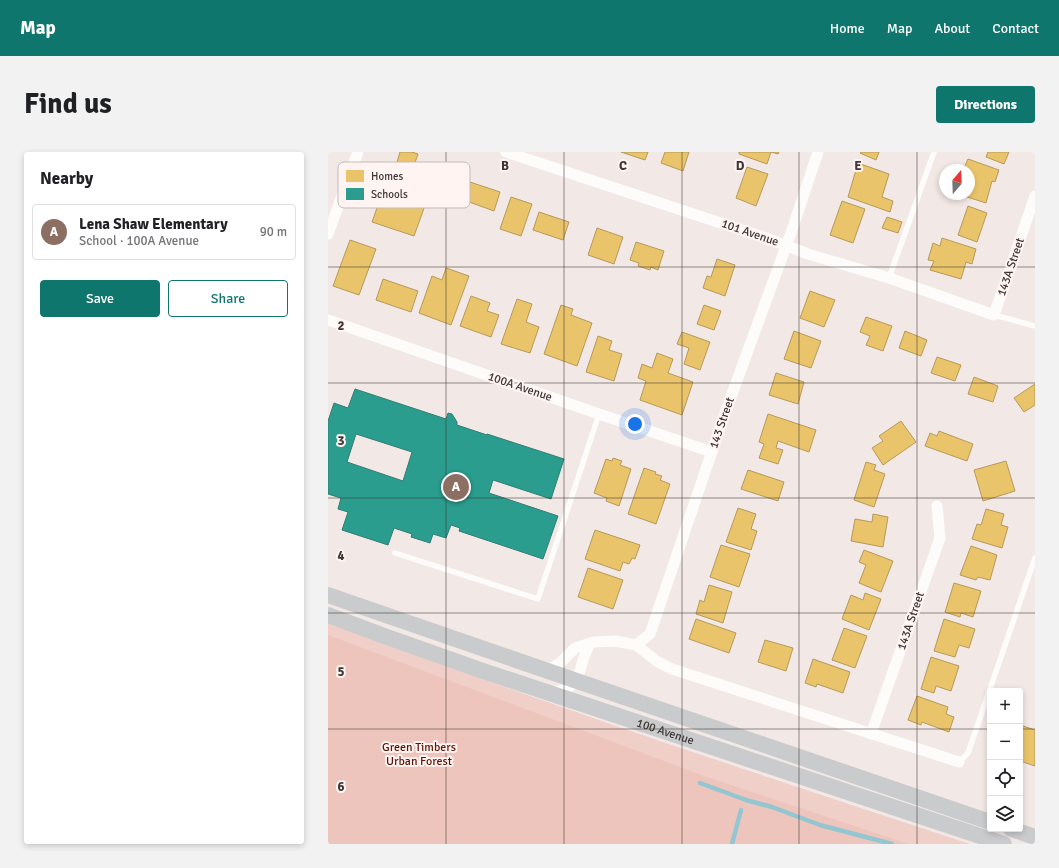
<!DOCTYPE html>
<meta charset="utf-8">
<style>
:root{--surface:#fff;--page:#f2f2f2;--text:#202124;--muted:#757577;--line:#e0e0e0;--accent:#0f766e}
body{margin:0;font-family:Signika,sans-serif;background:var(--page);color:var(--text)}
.controls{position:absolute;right:12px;bottom:12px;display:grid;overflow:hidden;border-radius:4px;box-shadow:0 2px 6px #0003}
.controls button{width:36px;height:36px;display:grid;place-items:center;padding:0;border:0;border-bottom:1px solid var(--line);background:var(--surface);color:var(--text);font:20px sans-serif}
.compass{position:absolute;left:611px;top:12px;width:36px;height:36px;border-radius:50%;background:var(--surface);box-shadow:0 2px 6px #0003;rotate:19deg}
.you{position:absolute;left:307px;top:272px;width:14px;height:14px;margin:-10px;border:3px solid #fff;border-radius:50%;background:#1a73e8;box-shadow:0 0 0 6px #1a73e833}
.badge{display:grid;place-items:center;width:26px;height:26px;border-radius:50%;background:var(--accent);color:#fff;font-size:13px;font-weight:700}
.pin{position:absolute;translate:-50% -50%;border:2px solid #fff;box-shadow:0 1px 4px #0006}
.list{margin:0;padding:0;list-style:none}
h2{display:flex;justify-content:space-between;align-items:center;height:52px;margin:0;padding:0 16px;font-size:17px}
h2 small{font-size:13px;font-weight:400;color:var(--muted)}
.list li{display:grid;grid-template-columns:26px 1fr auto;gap:12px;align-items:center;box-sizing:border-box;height:56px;margin:0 8px 8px;padding:0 8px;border:1px solid var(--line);border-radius:4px}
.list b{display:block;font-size:15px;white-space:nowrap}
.list p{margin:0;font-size:13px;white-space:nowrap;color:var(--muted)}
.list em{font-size:13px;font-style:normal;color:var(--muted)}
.actions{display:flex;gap:8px;padding:12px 16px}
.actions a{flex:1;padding:9px 0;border:1px solid var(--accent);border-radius:4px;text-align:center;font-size:14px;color:var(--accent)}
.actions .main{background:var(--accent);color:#fff}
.icon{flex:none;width:22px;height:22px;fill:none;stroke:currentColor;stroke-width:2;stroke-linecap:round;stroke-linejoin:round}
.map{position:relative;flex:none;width:707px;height:692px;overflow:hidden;border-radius:4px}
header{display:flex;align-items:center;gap:24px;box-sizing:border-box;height:56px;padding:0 20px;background:var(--accent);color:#fff}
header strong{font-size:19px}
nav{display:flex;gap:22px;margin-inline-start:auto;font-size:14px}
.intro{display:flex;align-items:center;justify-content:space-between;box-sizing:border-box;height:96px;padding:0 24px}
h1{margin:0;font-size:28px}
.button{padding:10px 18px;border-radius:4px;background:var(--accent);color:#fff;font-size:14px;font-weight:700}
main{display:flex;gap:24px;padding:0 24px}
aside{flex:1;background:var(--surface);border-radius:4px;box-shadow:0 2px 6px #0003}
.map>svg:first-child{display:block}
.green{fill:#efcfc8}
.forest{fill:#eec5bc}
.homes{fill:#e9c46a;stroke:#b69a5a}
.schools{fill:#2a9d8f;stroke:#307e74;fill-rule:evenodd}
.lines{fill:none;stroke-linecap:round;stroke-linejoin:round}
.stream{stroke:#93c6d0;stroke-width:4.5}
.lane{stroke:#fdfcfb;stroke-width:5.5}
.street{stroke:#fdfcfb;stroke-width:11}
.secondary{stroke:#cacbcc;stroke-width:16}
.grid{fill:none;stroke:#3e3735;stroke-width:1;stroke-opacity:0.55}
.labels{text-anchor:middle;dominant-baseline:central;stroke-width:4;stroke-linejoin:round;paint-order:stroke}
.street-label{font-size:12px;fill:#3e3735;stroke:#fff4f2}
.park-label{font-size:12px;fill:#5f1405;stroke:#fff4f2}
.key{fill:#fff4f2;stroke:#c5bbb9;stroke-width:1}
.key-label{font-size:11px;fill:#3e3735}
.grid-label{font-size:13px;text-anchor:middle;font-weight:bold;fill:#3e3735;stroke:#fff4f2;stroke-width:4;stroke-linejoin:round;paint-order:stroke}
</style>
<header>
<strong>Map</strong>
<nav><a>Home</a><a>Map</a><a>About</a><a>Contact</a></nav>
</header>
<div class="intro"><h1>Find us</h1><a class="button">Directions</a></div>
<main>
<aside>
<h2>Nearby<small></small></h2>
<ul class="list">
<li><span class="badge" style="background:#8d6e63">A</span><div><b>Lena Shaw Elementary</b><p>School · 100A Avenue</p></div><em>90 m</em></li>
</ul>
<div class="actions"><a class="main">Save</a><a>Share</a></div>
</aside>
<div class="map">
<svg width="707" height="692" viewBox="0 0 707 692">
<rect width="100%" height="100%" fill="#f2e8e6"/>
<path class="green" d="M0 470C212 551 427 621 642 692H0Z"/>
<polygon class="forest" points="0,483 376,624 581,692 0,692"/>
<g class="homes">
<polygon points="72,0 84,0 90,2 82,25 66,20"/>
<polygon points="293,0 320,0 317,8"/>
<polygon points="337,0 361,0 355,19 333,11"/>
<polygon points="411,0 451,0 450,2 443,0 439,12 411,2"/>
<polygon points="533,0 551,0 548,8 532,1"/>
<polygon points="660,0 681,0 676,12 658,5"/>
<polygon points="640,7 671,18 667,30 664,29 658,51 630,42 641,42 641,18 635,18"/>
<polygon points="530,11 561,22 554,45 565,49 562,60 520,45"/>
<polygon points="419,15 440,22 428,54 408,46"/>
<polygon points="139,29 172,40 166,59 133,47"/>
<polygon points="57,33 99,48 86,84 44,70"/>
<polygon points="183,45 204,52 193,84 172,77"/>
<polygon points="514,49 537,57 525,91 502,83"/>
<polygon points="640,54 659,61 649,90 630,83"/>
<polygon points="211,60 241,70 235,88 205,78"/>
<polygon points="559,65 574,70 570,81 554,76"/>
<polygon points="269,76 295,85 286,112 260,103"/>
<polygon points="614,86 648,97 644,112 638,110 633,127 602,118 606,109 600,108 605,91 612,94"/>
<polygon points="22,88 48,97 31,143 5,134"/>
<polygon points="308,90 336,99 330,118 323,115 322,118 310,114 311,111 302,108"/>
<polygon points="389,107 407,113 397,144 375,136 379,124 383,125"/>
<polygon points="118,116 141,124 123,173 91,161 104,124 114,128"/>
<polygon points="55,127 90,139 83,160 48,148"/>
<polygon points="482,139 507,148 496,175 472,166"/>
<polygon points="143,144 162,151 159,159 171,163 163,185 132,174"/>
<polygon points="189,147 204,152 198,170 211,175 202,201 173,192"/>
<polygon points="233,153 245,157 243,163 264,171 249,214 216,202"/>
<polygon points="376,153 393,159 386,178 369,172"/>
<polygon points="538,165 564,174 555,199 538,193 542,184 532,180"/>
<polygon points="466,179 493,189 483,216 456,207"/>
<polygon points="577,179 599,188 593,204 571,196"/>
<polygon points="354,180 382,190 372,218 356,212 361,196 349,192"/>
<polygon points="270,184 284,189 281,198 294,202 286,229 258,220"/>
<polygon points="329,201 345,207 340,221 365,230 354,263 312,248 318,229 310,226 314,212 324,216"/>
<polygon points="609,205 633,213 627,229 603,221"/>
<polygon points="448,221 476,230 470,252 441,243"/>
<polygon points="646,225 670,234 665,250 640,242"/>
<polygon points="707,232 707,253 696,260 686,246"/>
<polygon points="440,262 488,278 481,300 450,289 448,296 455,298 450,312 431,306 436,292 431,290"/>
<polygon points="573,269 588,290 555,313 544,296 555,289 551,284"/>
<polygon points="611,279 645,292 639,309 597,294 602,281 609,284"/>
<polygon points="285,306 294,309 292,313 303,317 291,354 278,349 279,346 266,341 278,307 284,309"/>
<polygon points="678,309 687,339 655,349 646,318"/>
<polygon points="538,310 548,313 546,318 557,322 546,355 526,348"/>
<polygon points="316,316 328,320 327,322 334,324 332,328 342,332 328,372 300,362"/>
<polygon points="420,318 456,330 450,349 413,337"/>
<polygon points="410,356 428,362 423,377 429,379 423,398 398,390"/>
<polygon points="658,357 676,362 673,373 680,375 674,396 644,387 649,372 653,373"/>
<polygon points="545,362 560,365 555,395 523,389 527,367 544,370"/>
<polygon points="267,378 312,393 307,407 304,406 301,412 295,410 292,419 257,407"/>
<polygon points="393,393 422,402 411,435 382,425"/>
<polygon points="643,394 669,403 662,428 650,425 648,428 632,423"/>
<polygon points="536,398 565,409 553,440 531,431 538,413 531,410"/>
<polygon points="260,416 295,428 285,457 250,445"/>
<polygon points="626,431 653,439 645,465 633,461 632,465 617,460"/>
<polygon points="381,433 404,440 395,471 368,462 372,448 376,450"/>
<polygon points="537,441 553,447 541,478 514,467 523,443 535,448"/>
<polygon points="368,467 408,481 401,501 361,487"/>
<polygon points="616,467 647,477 641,496 631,493 627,505 606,499"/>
<polygon points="516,476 539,484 527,516 504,508"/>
<polygon points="437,488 465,496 458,519 430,510"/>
<polygon points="603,505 631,514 623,539 608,534 606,541 593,537"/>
<polygon points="485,507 522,520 515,541 489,532 488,535 477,531"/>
<polygon points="589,544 620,555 618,562 626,565 621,580 594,570 593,573 580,568"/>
<polygon points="692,573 707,578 707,614 692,609"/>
</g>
<path class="schools" d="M27 237 118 267 120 261 124 262 129 270V273L159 283V282L236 307 223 347 165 328 161 341 230 364 215 407 131 379 132 376 123 373 118 386 105 382 102 391 83 385 84 382 66 376 60 393 14 378 20 360 10 357 13 346 0 342V269L6 251 20 256ZM28 282 84 300 75 329 19 310Z"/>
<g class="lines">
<g class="stream">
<polyline points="372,631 418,648 444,655 492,673 564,692"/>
<polyline points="404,692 413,658"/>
</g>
<g class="lane">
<polyline points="561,126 606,0"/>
<polyline points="666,163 707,174"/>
<polyline points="67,401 210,447 271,262"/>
<polyline points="631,610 640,601 707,406"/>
</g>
<g class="street">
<polyline points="178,0 438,86 480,102 561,126 666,163 707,44"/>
<polyline points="0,82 30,0"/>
<polyline points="0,168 271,262 384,300"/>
<polyline points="308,493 330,510 344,517 631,610"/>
<polyline points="218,519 232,511 247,496 266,490 287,489 308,493 322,482 396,264 464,78 490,0"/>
<polyline points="223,541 239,537 249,529 256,505 262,491"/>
<polyline points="543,582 612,386 609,354"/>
</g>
<g class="secondary">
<polyline points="0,443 249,529 662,670"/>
<path id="s1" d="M0 463 59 485 155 519 676 692"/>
<polyline points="683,677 707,685"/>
</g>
</g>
<path class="grid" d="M118 0V692M236 0V692M354 0V692M471 0V692M589 0V692M0 115H707M0 231H707M0 346H707M0 461H707M0 577H662M692 577H707"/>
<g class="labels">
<g class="street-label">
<text transform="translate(422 81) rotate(19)">101 Avenue</text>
<text transform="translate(683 115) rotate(-71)">143A Street</text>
<text transform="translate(192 235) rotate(19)">100A Avenue</text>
<text transform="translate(394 271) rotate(-71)">143 Street</text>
<text transform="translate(583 469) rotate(-71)">143A Street</text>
<text stroke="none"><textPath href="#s1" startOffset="357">100 Avenue</textPath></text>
</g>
<g class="park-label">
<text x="91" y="595">Green Timbers<tspan x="91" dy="14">Urban Forest</tspan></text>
</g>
</g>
<rect x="10" y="10" width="132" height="46" rx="6" class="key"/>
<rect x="18" y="18" width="18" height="12" fill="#e9c46a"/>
<rect x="18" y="36" width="18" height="12" fill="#2a9d8f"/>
<g class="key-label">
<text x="43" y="28">Homes</text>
<text x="43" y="46">Schools</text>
</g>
<g class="grid-label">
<text x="177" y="18">B</text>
<text x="295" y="18">C</text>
<text x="412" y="18">D</text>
<text x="530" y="18">E</text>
<text x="13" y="178">2</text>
<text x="13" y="293">3</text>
<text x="13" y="408">4</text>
<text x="13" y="524">5</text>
<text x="13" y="639">6</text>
</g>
</svg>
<div class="controls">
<button>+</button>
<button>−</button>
<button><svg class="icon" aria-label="locate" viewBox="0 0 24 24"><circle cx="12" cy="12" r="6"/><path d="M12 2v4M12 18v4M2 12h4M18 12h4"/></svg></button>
<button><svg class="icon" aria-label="layers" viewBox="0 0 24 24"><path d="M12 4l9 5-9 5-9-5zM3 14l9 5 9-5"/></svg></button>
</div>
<svg class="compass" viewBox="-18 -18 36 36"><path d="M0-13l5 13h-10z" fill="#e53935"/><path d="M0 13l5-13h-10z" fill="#757577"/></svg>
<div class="you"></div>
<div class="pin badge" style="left:128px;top:335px;background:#8d6e63">A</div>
</div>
</main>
